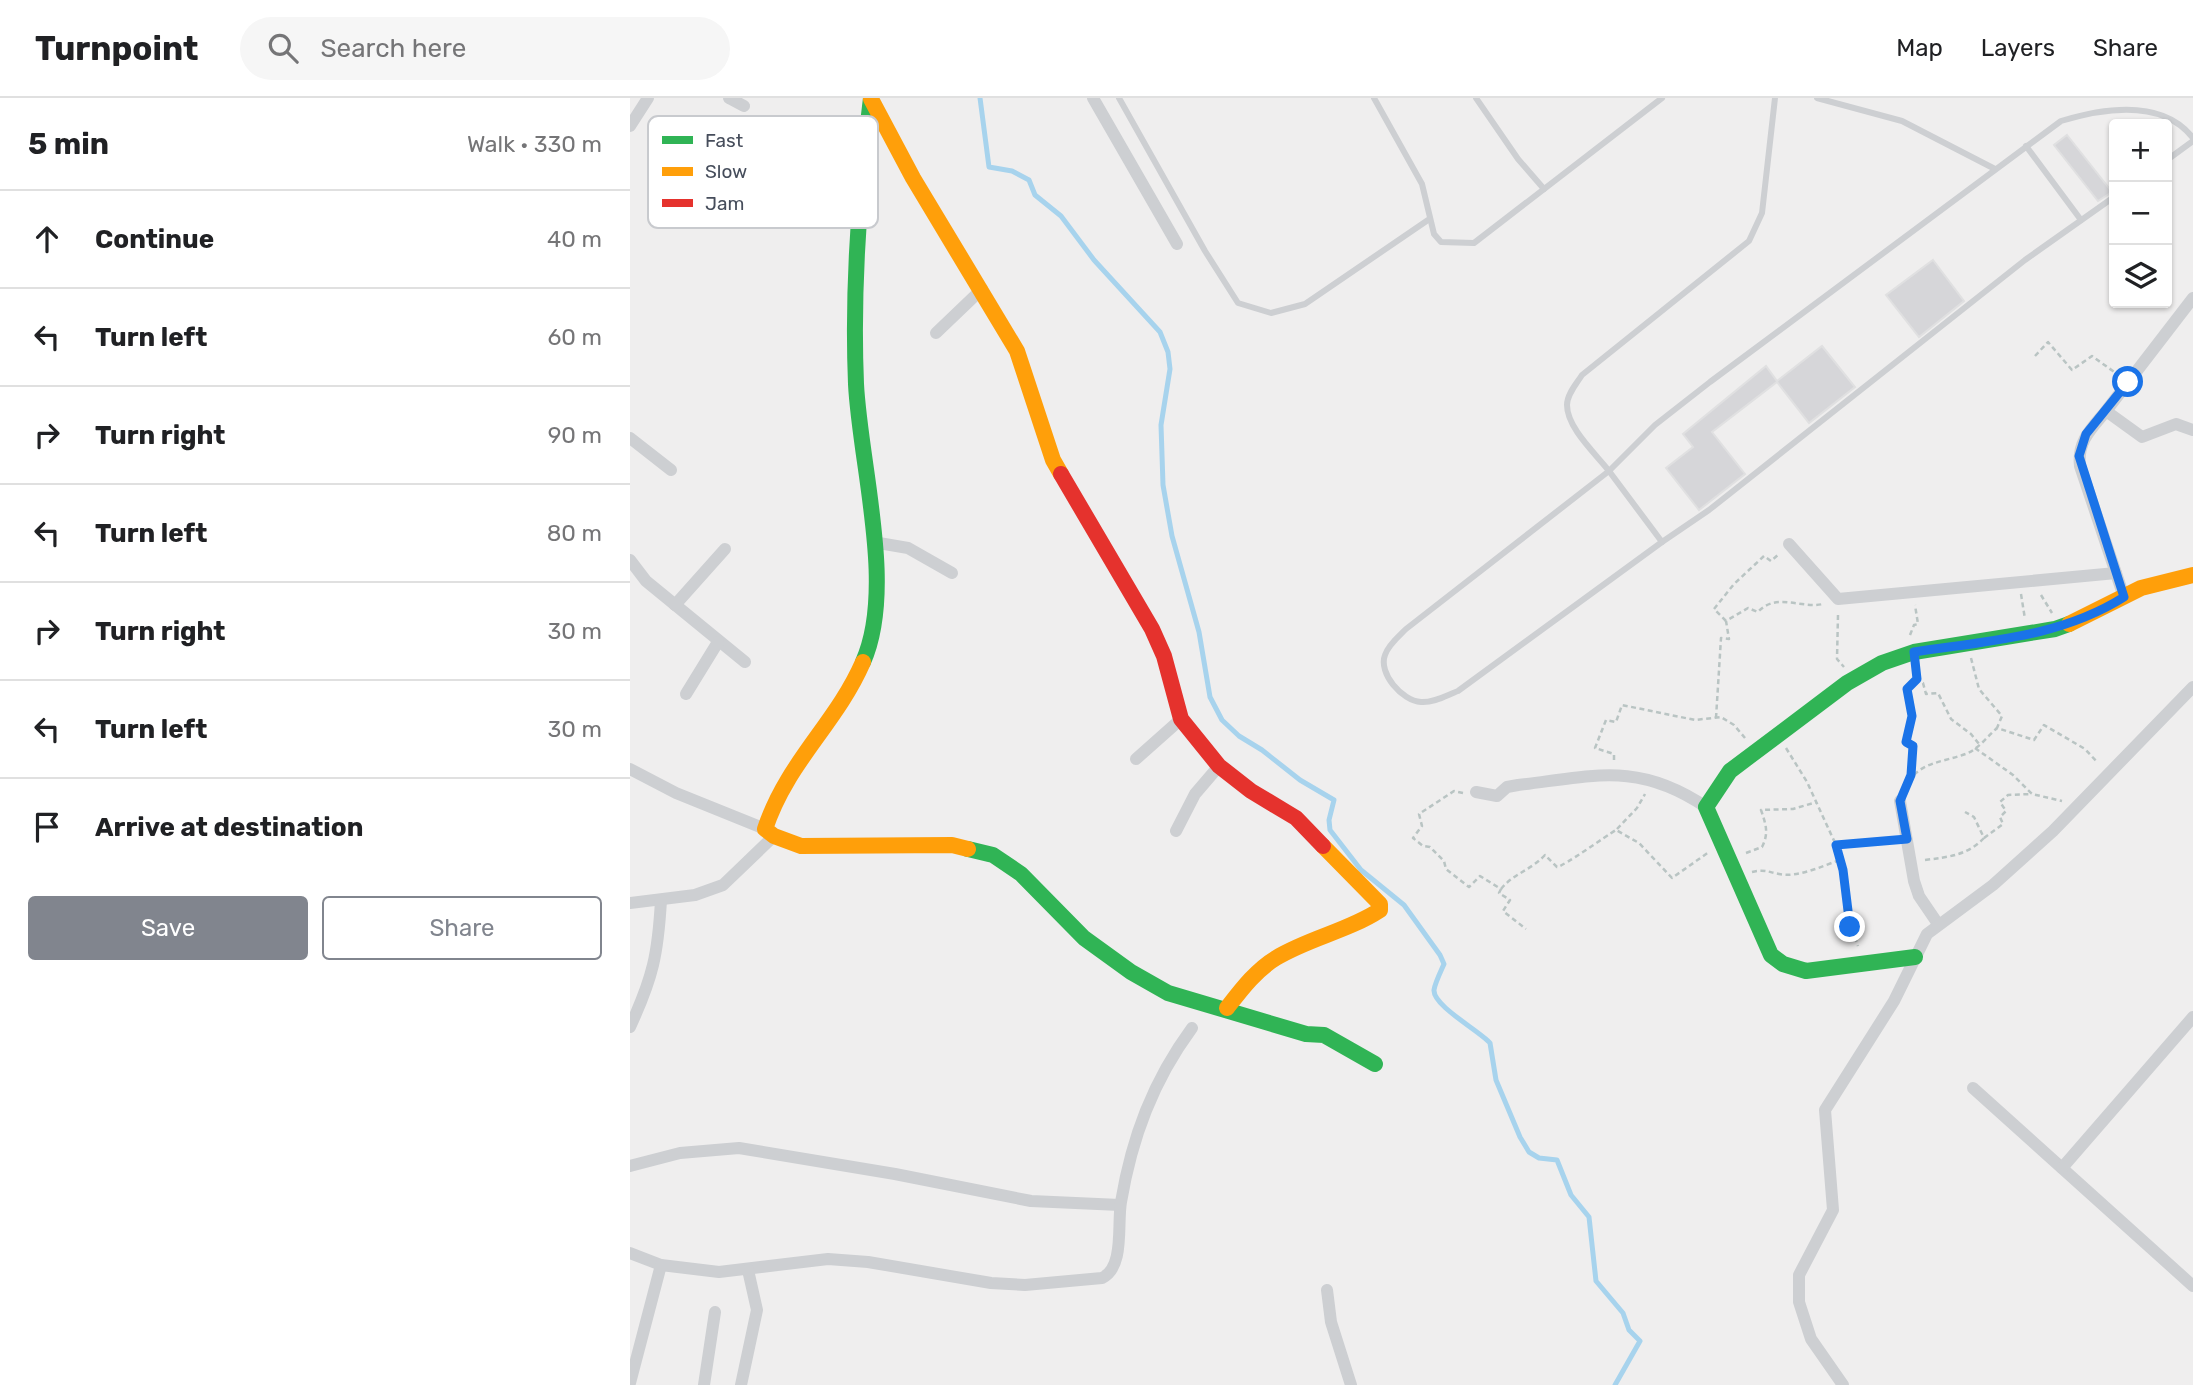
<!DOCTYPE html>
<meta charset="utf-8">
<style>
:root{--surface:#fff;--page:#f6f6f6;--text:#202124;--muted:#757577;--line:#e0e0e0;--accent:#81858e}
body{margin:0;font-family:Rubik,sans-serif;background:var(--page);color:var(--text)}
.controls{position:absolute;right:21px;top:21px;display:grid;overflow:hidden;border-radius:7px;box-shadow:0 2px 5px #0004}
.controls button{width:63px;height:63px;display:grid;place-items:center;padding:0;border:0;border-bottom:2px solid var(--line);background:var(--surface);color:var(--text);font:35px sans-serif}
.stop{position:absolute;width:21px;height:21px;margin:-16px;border:5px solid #1a73e8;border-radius:50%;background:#fff}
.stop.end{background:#1a73e8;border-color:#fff;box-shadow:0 2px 7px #0008}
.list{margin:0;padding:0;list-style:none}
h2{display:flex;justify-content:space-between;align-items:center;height:91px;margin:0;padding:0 28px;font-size:30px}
h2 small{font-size:23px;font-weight:400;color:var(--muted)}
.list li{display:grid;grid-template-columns:46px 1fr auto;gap:21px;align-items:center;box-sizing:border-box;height:98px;padding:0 28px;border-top:2px solid var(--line)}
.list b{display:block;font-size:26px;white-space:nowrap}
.list em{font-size:23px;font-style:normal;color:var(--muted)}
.actions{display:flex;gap:14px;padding:21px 28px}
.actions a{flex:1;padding:16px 0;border:2px solid var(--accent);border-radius:7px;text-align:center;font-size:24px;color:var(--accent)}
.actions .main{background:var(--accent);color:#fff}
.icon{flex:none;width:38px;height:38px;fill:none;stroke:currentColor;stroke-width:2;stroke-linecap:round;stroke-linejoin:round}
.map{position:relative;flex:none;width:1563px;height:1287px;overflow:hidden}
header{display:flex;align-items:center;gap:42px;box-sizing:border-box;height:98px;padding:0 35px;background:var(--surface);border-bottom:2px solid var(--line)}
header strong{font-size:33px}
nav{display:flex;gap:38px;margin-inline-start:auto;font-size:24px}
.search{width:490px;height:63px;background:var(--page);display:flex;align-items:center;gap:18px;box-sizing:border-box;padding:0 24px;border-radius:38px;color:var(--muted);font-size:26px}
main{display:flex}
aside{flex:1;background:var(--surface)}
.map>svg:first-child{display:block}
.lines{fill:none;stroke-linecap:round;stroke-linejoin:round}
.stream{stroke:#a7d3ed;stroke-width:5}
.building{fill:#d6d6d9;stroke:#e0e0e1;stroke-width:2}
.path{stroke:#b9c4c3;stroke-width:2.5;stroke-dasharray:5 3.5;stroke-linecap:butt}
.lane{stroke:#cdcfd2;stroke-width:6}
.street{stroke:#cdcfd2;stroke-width:12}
.fast{stroke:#30b455;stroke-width:16}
.slow{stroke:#ff9f0a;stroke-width:16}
.jam{stroke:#e5322d;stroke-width:16}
.route{stroke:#1a73e8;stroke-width:9}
.key{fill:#fff;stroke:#c8cace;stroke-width:2}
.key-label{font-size:19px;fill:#464d5b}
</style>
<header>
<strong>Turnpoint</strong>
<div class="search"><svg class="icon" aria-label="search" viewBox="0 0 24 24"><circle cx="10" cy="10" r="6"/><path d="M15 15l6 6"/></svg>Search here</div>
<nav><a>Map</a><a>Layers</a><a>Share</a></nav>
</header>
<main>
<aside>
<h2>5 min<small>Walk · 330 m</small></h2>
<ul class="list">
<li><svg class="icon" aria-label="ahead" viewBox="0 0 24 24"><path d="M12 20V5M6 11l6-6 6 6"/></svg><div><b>Continue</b></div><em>40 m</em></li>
<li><svg class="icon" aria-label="left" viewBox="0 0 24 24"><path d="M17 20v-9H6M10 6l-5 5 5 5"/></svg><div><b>Turn left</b></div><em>60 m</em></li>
<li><svg class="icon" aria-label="right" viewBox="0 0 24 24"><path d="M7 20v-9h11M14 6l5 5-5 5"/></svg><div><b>Turn right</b></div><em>90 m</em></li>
<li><svg class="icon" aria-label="left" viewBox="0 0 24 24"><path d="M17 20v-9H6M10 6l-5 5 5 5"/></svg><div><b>Turn left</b></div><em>80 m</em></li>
<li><svg class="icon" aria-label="right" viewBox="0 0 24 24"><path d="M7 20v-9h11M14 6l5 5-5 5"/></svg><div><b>Turn right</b></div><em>30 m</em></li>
<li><svg class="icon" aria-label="left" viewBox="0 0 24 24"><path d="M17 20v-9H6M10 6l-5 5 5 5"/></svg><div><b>Turn left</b></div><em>30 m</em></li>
<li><svg class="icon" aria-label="arrive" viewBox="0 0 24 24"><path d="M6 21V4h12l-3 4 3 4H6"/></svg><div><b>Arrive at destination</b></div></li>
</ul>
<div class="actions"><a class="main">Save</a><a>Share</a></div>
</aside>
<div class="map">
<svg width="1563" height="1287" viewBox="0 0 1563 1287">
<rect width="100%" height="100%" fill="#efeeee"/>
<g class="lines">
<path class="stream" d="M350 0 359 69 382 73 399 82 405 97 431 118 464 162 530 234 538 254 540 271 531 327 533 387 542 438 569 534 580 599 592 622 609 638 632 652 670 682 704 702 699 722 700 732 731 772 774 807 810 857 814 866C811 873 805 885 804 892 803 908 850 933 860 945L866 982 890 1039 899 1054 909 1060 927 1062 941 1097 959 1119 966 1183 993 1215 999 1232 1010 1243 985 1287"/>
</g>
<g class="building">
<polygon points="1437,37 1482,94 1468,103 1424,47"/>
<polygon points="1303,162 1334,203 1289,239 1256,197"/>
<polygon points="1192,248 1225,289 1179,325 1147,284 1082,334 1115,376 1069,412 1036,370 1063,349 1053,336 1136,268 1147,283"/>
</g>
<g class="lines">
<g class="path">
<polyline points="1405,258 1418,244 1442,272 1462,258 1487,276"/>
<polyline points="1391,496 1395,521"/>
<polyline points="1411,497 1422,515"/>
<polyline points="1208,517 1207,561 1214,569"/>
<polyline points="1096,523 1084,511 1104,486 1134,458 1141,463 1149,456"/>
<polyline points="1280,537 1284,527 1288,526 1285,507"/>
<polyline points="1341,560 1349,591 1372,618 1367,630 1404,642 1414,627 1455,651 1468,665"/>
<polyline points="1286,571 1287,581 1293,585 1296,596 1308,595 1321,621 1341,636 1349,646"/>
<path d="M1086 620 1091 540 1099 541 1096 523 1118 510 1128 514C1146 494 1171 511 1193 506"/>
<polyline points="1156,650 1177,684 1206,747 1213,772 1215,810 1228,848"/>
<polyline points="1345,650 1383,677 1402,696 1432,703"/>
<polyline points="984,662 984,656 965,650 976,622 986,624 992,607 1065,622 1091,619 1104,627 1115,640"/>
<polyline points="1281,677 1283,648 1276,644 1282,618 1277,591 1287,581"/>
<path d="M1275 691C1286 663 1313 665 1338 655 1349 650 1358 638 1367 630"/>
<polyline points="833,695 824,693 789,716 792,728 783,740 793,748 800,749 814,763 816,771 839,789 850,778 871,791 869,795 880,802 873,813 896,831"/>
<polyline points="987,731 1007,710 1015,696"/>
<polyline points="1354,740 1373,726 1370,719 1376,713 1370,704 1378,697 1402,696"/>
<polyline points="1207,747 1263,742"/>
<path d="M1116 755 1132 749C1139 735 1136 727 1131 712L1163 711 1187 704"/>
<path d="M1295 762C1319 759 1338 757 1354 740L1344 719 1335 714"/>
<path d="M1122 774C1135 771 1138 774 1149 776 1168 780 1192 768 1210 762"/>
<path d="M871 791C884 775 900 773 915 757L927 769C934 768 976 738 986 732L1009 745 1042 780 1079 754"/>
</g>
<g class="lane">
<polyline points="489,0 575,153 608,205 641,215 675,206 798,122"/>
<polyline points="744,0 792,86 804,136 811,144 844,145 1032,0"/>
<polyline points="846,0 888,61 914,91"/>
<polyline points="1187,0 1272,23 1365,71"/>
<polyline points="1396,48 1451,122"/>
<polyline points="1537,62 1563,43"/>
<path d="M1484 99 1395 162 1079 412 1032 444 979 373 1025 327 1080 284 1431 23C1474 10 1532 0 1563 40"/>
<path d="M1032 444 828 593C817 597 804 605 791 604 772 603 748 575 755 557 758 547 769 538 776 531L979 373C966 356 937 330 937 307 937 296 947 285 952 277L1119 143 1132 115 1145 0"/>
</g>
<g class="street">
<polyline points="99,0 114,8"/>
<polyline points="463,0 547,146"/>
<polyline points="0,28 18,0"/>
<polyline points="306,235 352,191"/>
<polyline points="1476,313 1563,200"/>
<polyline points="0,340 41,372"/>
<polyline points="243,444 278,450 322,475"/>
<polyline points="1159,446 1208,501 1486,475"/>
<polyline points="0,462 16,483 115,564"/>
<path d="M1494 499 1450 368C1447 343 1462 330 1476 313L1512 339 1546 326 1563 332"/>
<polyline points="45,507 95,451"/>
<polyline points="56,596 88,544"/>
<polyline points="506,661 551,621"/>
<polyline points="0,671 46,695 135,731"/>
<path d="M846 694 867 698 877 689 888 687C964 678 1008 663 1076 709"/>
<polyline points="1270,703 1284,783 1289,798 1308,826"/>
<polyline points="546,733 565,696 589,668"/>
<polyline points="0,805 65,797 93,787 144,738"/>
<path d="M0 929C23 879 28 856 31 802"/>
<polyline points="1343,990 1563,1188"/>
<polyline points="0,1068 50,1055 109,1050 265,1076 401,1103 490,1107"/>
<polyline points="1432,1070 1563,919"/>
<path d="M0 1155 31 1167 89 1174 198 1161 238 1164 361 1185 395 1187 472 1180C495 1169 487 1126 491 1104 502 1039 523 983 562 930"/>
<polyline points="697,1192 701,1224 721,1287"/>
<polyline points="0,1285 31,1167"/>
<polyline points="74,1287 85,1214"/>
<polyline points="111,1287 127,1212 118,1172"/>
<polyline points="1213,1287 1181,1241 1169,1204 1169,1177 1203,1112 1195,1012 1264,903 1297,836 1363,787 1423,733 1563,589"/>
</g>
<g class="fast">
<path d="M233 564C266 490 230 367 226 286 222 190 229 95 241 0"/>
<polyline points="338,751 363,757 391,776 454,840 501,874 538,895 676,936 694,937 745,966"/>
<polyline points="1285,859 1176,873 1153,866 1141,857 1076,709 1100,673 1217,585 1252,565 1284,554 1425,531 1439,526"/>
</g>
<g class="slow">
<polyline points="241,1 283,80 387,253 423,362 431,376"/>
<polyline points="1439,526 1511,490 1563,477"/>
<path d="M233 564C206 626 157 664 135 731L144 738 171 748 322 747 338 751"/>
<path d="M597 910C611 892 626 872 646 860 679 840 718 833 750 812V806L693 748"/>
</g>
<polyline class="jam" points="431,376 522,531 534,558 551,621 589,668 621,693 666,720 693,748"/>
</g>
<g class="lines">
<path class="route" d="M1220 829 1213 772 1206 747 1277 741 1270 703 1281 677 1283 648 1276 644 1282 618 1277 591 1287 581 1284 554C1357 543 1431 539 1494 499L1449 358 1456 336 1498 284"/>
</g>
<rect x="18" y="18" width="230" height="112" rx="10" class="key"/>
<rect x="32" y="38" width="31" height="8" fill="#30b455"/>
<rect x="32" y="69" width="31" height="9" fill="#ff9f0a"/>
<rect x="32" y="101" width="31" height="8" fill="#e5322d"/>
<g class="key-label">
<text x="75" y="49">Fast</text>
<text x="75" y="80">Slow</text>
<text x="75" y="112">Jam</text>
</g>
</svg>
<div class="controls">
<button>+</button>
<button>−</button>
<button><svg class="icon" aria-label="layers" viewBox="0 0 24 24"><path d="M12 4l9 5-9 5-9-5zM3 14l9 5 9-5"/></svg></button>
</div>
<div class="stop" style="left:1498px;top:284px"></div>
<div class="stop end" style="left:1220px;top:829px"></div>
</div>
</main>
